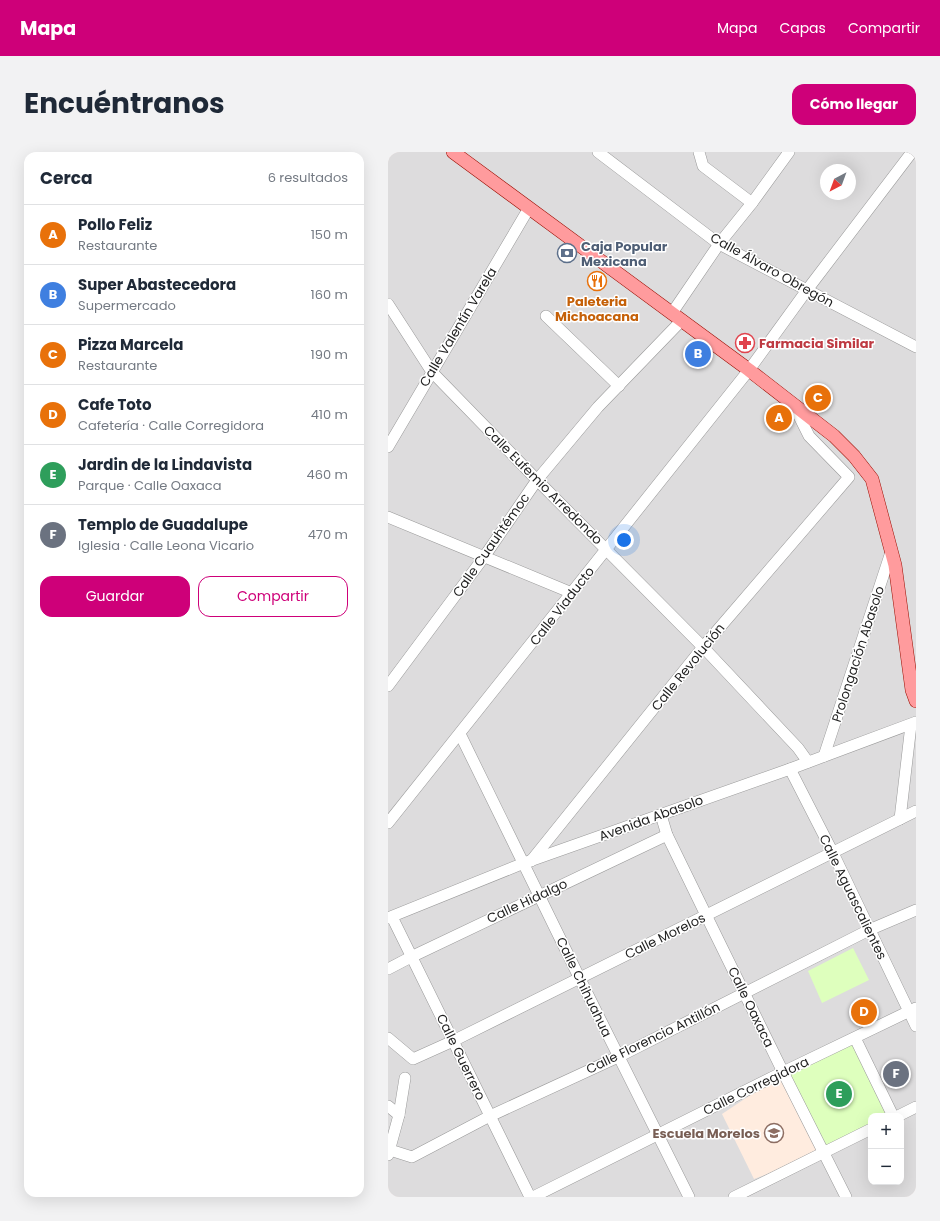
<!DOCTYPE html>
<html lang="es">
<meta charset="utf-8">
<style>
:root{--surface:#fff;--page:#f2f2f3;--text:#1f2937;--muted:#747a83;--line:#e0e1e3;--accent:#ce0079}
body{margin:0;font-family:Poppins,sans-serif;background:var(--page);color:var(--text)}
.controls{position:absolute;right:12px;bottom:12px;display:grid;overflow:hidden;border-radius:8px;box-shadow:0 4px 16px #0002}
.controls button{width:36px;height:36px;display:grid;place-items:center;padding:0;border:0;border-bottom:1px solid var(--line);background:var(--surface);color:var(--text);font:20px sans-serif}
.compass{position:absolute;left:432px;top:12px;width:36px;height:36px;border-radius:50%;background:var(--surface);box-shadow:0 4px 16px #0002;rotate:221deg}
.you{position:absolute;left:236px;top:388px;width:14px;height:14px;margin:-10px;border:3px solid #fff;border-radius:50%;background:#1a73e8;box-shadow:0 0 0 6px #1a73e833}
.badge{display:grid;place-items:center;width:26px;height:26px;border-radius:50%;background:var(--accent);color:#fff;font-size:13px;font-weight:700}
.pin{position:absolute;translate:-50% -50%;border:2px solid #fff;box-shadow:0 1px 4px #0006}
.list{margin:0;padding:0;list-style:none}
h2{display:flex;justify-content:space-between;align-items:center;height:52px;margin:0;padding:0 16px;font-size:17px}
h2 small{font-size:13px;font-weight:400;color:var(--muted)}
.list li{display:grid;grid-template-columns:26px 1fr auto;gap:12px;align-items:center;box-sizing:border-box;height:60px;padding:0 16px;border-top:1px solid var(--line)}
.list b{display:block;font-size:15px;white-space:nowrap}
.list p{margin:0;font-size:13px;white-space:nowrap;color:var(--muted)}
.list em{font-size:13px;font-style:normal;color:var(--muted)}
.actions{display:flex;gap:8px;padding:12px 16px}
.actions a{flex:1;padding:9px 0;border:1px solid var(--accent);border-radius:12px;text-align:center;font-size:14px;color:var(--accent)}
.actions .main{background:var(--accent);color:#fff}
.map{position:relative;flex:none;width:528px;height:1045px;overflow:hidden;border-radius:12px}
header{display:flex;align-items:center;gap:24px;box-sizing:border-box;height:56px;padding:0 20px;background:var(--accent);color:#fff}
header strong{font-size:19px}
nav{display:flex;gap:22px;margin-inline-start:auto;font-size:14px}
.intro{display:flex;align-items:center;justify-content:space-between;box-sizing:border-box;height:96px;padding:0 24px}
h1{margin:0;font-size:28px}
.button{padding:10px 18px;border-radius:12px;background:var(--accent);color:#fff;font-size:14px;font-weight:700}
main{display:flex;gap:24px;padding:0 24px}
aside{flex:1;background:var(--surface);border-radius:12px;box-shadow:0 4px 16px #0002}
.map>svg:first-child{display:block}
.residential{fill:#dddcdd;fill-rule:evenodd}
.education{fill:#ffecdf}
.park{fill:#deffbd}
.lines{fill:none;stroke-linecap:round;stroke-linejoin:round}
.minor-casing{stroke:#999;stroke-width:12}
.major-casing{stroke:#9a0d00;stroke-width:14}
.minor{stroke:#fff;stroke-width:11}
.major{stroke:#ff9b9d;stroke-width:13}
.labels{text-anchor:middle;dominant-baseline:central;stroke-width:3;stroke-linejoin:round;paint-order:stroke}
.service-label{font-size:13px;font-weight:bold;fill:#4e5e75;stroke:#fff;text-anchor:start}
.street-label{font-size:13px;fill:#1f1f1f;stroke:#fff}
.food-label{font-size:13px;font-weight:bold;fill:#c56008;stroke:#fff}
.health-label{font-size:13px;font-weight:bold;fill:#be3a42;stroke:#fff;text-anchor:start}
.education-label{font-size:13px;font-weight:bold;fill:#785e54;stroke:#fff;text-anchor:end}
</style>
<header>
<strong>Mapa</strong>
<nav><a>Mapa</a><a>Capas</a><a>Compartir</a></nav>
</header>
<div class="intro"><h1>Encuéntranos</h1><a class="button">Cómo llegar</a></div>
<main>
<aside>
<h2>Cerca<small>6 resultados</small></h2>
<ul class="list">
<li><span class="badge" style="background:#e8710a">A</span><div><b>Pollo Feliz</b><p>Restaurante</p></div><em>150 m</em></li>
<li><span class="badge" style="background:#3f7fe0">B</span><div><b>Super Abastecedora</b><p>Supermercado</p></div><em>160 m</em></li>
<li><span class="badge" style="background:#e8710a">C</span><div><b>Pizza Marcela</b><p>Restaurante</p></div><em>190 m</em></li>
<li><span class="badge" style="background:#e8710a">D</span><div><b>Cafe Toto</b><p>Cafetería · Calle Corregidora</p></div><em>410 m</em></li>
<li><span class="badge" style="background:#2e9e5b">E</span><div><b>Jardin de la Lindavista</b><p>Parque · Calle Oaxaca</p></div><em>460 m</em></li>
<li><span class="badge" style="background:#6b7280">F</span><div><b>Templo de Guadalupe</b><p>Iglesia · Calle Leona Vicario</p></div><em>470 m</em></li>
</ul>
<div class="actions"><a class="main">Guardar</a><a>Compartir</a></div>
</aside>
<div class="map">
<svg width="528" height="1045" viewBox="0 0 528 1045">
<rect width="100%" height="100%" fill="#f1e5e4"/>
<path class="residential" d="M0 0H528V1045H0ZM438 18H462V42H438ZM483 964H513V1030H483Z"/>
<polygon class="education" points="397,920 437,1000 366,1027 334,962"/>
<g class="park">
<polygon points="465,796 481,828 434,851 420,819"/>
<polygon points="467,886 505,964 483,964 483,977 437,1000 397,921"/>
</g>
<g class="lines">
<g class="minor-casing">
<g id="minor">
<polyline points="210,0 331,92 528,195"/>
<polyline points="311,0 315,14 364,51"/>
<polyline points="0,152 44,220 149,328 315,495 410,596 420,610"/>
<polyline points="284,161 331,92 364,51 401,0"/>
<polyline points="158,164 231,234"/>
<polyline points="0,295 141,56"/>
<polyline points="0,365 184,441"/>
<polyline points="0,534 96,405 149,328 210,255 294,168"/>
<polyline points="72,582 192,827 301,1045"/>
<polyline points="436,604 503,400"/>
<polyline points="402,617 445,701 528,874"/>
<polyline points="273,663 279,683 318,763 395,920 458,1045"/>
<polyline points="512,667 523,573"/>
<polyline points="0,671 361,218 419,138 524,0"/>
<polyline points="143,709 315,495 461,325 421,284 405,252"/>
<polyline points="4,765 142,1045"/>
<polyline points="0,766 136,711 402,617 528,570"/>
<polyline points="0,817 23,805 279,683"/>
<polyline points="0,886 25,907 65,889 528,659"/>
<polyline points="467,886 505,964"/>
<polyline points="0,954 11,963"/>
<polyline points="510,964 528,955"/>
<polyline points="2,998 24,1005 102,964 230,905 481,778 528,758"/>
<polyline points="0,1003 11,963 17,926"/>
<polyline points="145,1045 395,920 528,856"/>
<polyline points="346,1045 483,977"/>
</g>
</g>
<g class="major-casing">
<polyline id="major" points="65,0 361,218 446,284 466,304 484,327 507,413 524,538 528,549"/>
</g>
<use href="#minor" class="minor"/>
<use href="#major" class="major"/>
</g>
<defs>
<g id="bank-ring" transform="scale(1)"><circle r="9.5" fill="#fff" stroke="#5c6f8a" stroke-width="1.5"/><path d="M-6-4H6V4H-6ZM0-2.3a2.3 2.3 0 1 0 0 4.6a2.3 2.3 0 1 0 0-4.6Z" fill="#5c6f8a"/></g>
<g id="restaurant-ring" transform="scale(1)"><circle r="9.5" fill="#fff" stroke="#e8710a" stroke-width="1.5"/><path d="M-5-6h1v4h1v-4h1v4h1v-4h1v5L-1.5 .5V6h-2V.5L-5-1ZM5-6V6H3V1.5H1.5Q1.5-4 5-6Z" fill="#e8710a"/></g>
<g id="pharmacy-ring" transform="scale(1)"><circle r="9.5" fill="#fff" stroke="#e0444e" stroke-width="1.5"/><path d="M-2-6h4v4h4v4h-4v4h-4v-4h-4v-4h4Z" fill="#e0444e"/></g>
<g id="university-ring" transform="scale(1)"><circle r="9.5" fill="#fff" stroke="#8d6e63" stroke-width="1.5"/><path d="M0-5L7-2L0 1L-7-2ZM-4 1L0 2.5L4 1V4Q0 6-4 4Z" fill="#8d6e63"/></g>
</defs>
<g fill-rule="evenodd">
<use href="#bank-ring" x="179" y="101"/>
<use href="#restaurant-ring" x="209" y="129"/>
<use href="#pharmacy-ring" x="357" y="191"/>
<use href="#university-ring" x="386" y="981"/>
</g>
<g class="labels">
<g class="service-label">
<text x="193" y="94">Caja Popular<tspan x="193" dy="15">Mexicana</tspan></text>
</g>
<g class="street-label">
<text transform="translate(384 118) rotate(29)">Calle Álvaro Obregón</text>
<text transform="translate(70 175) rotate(-59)">Calle Valentín Varela</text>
<text transform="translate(155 333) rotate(45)">Calle Eufemio Arredondo</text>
<text transform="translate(103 393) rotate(-55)">Calle Cuauhtémoc</text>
<text transform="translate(174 454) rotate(-52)">Calle Viaducto</text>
<text transform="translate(470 502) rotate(-72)">Prolongación Abasolo</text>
<text transform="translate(300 515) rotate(-51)">Calle Revolución</text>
<text transform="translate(263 666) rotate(-20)">Avenida Abasolo</text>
<text transform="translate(465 745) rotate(64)">Calle Aguascalientes</text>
<text transform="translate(139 749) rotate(-25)">Calle Hidalgo</text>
<text transform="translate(277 784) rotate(-26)">Calle Morelos</text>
<text transform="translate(196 835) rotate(64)">Calle Chihuahua</text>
<text transform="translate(363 855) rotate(64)">Calle Oaxaca</text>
<text transform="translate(265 886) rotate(-26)">Calle Florencio Antillón</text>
<text transform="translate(73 905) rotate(64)">Calle Guerrero</text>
<text transform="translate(368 934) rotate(-26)">Calle Corregidora</text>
</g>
<g class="food-label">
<text x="209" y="149">Paleteria<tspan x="209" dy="15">Michoacana</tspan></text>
</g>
<g class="health-label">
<text x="371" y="191">Farmacia Similar</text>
</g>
<g class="education-label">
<text x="372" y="981">Escuela Morelos</text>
</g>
</g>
</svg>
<div class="controls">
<button>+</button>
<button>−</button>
</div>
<svg class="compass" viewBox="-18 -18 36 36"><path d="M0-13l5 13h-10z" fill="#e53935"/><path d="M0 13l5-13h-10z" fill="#747a83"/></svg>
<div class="you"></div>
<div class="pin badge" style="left:391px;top:266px;background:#e8710a">A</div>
<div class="pin badge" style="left:310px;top:202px;background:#3f7fe0">B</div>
<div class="pin badge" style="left:430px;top:246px;background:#e8710a">C</div>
<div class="pin badge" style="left:476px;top:860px;background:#e8710a">D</div>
<div class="pin badge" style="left:451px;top:942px;background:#2e9e5b">E</div>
<div class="pin badge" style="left:508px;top:922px;background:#6b7280">F</div>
</div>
</main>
